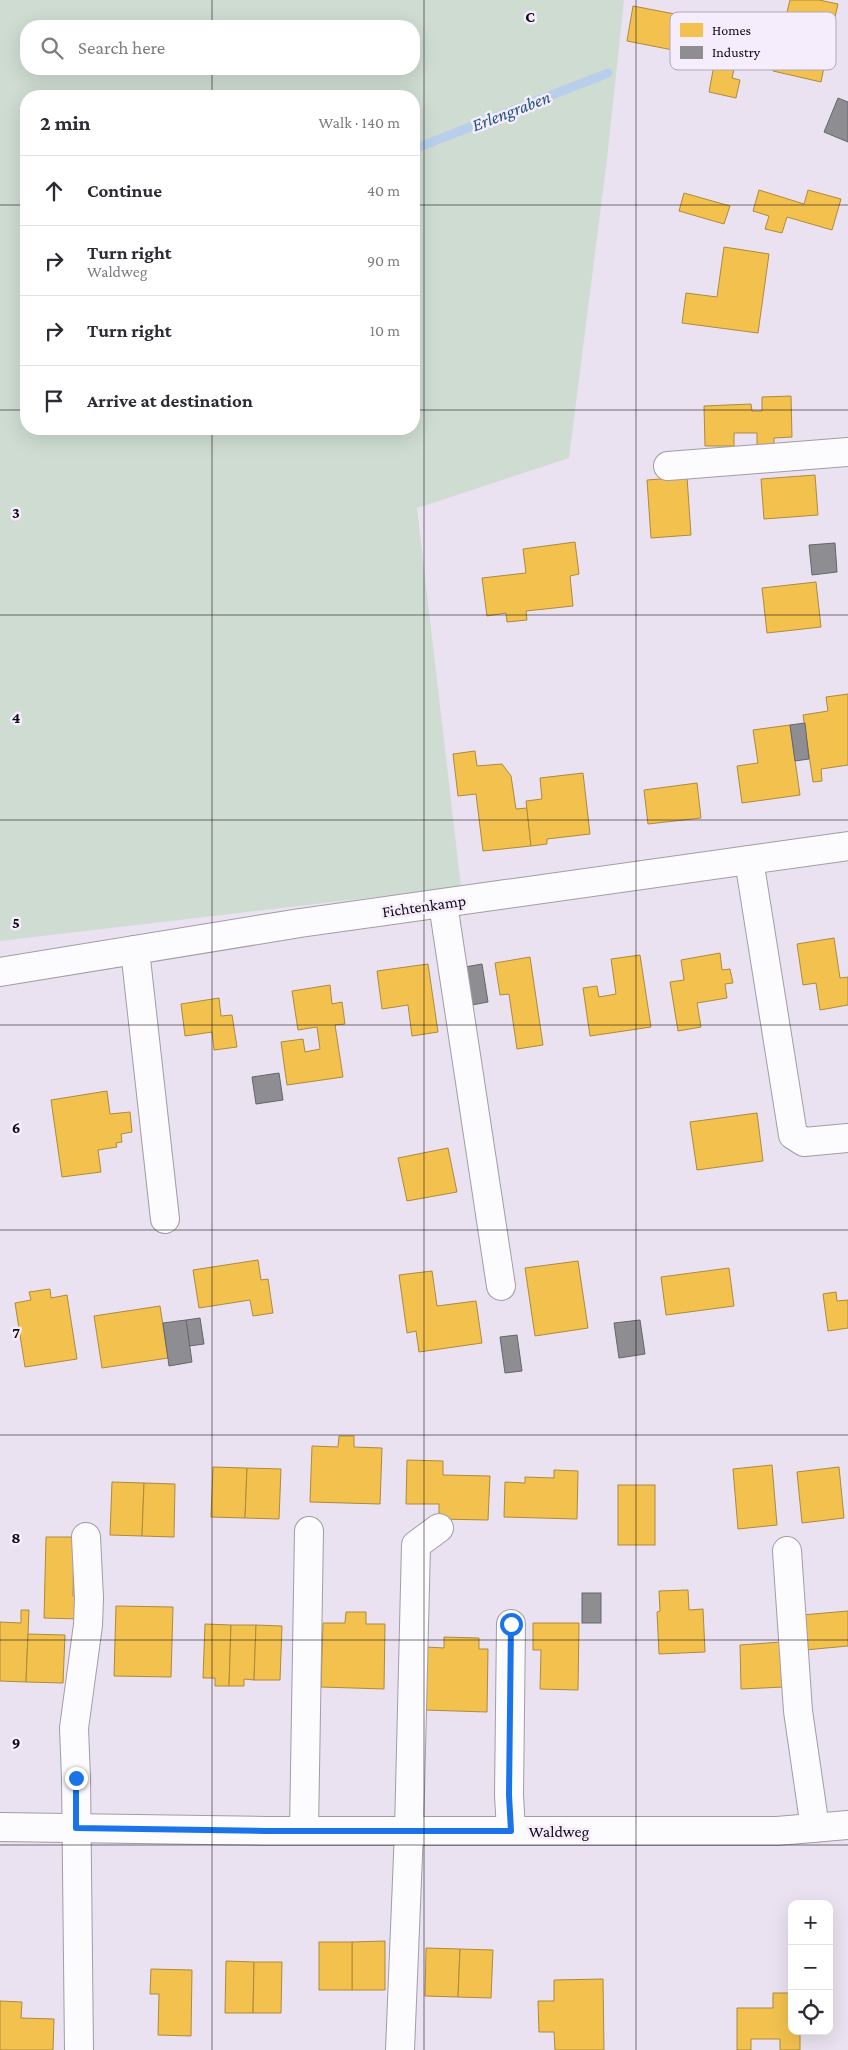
<!DOCTYPE html>
<meta charset="utf-8">
<style>
:root{--surface:#fff;--page:#f2f2f3;--text:#2b2b33;--muted:#7c7c81;--line:#e1e1e2}
body{margin:0;font-family:"Crimson Pro",serif;background:var(--page);color:var(--text)}
.controls{position:absolute;right:15px;bottom:15px;display:grid;overflow:hidden;border-radius:10px;box-shadow:0 5px 20px #0002}
.controls button{width:45px;height:45px;display:grid;place-items:center;padding:0;border:0;border-bottom:1px solid var(--line);background:var(--surface);color:var(--text);font:25px sans-serif}
.stop{position:absolute;width:15px;height:15px;margin:-11px;border:4px solid #1a73e8;border-radius:50%;background:#fff}
.stop.end{background:#1a73e8;border-color:#fff;box-shadow:0 1px 5px #0008}
.list{margin:0;padding:0;list-style:none}
h2{display:flex;justify-content:space-between;align-items:center;height:65px;margin:0;padding:0 20px;font-size:21px}
h2 small{font-size:16px;font-weight:400;color:var(--muted)}
.list li{display:grid;grid-template-columns:32px 1fr auto;gap:15px;align-items:center;box-sizing:border-box;height:70px;padding:0 20px;border-top:1px solid var(--line)}
.list b{display:block;font-size:19px;white-space:nowrap}
.list p{margin:0;font-size:16px;white-space:nowrap;color:var(--muted)}
.list em{font-size:16px;font-style:normal;color:var(--muted)}
.icon{flex:none;width:28px;height:28px;fill:none;stroke:currentColor;stroke-width:2;stroke-linecap:round;stroke-linejoin:round}
.map{position:relative;flex:none;width:848px;height:2050px;overflow:hidden}
.search{position:absolute;background:var(--surface);box-shadow:0 5px 20px #0002;left:20px;top:20px;width:400px;height:55px;display:flex;align-items:center;gap:12px;box-sizing:border-box;padding:0 18px;border-radius:20px;color:var(--muted);font-size:19px}
.panel{position:absolute;background:var(--surface);box-shadow:0 5px 20px #0002;left:20px;top:90px;width:400px;height:345px;border-radius:20px}
.map>svg:first-child{display:block}
.green{fill:#cedcd1;fill-rule:evenodd}
.homes{fill:#f2c14e;stroke:#ae8a3c}
.industry{fill:#8d8d92;stroke:#67656c}
.lines{fill:none;stroke-linecap:round;stroke-linejoin:round}
.stream{stroke:#b8ceea;stroke-width:9}
.minor-casing{stroke:#a29ca6;stroke-width:30}
.major-casing{stroke:#a29ca6;stroke-width:30}
.minor{stroke:#fcfbfd;stroke-width:28}
.major{stroke:#fcfbfd;stroke-width:28}
.route{stroke:#1a73e8;stroke-width:6}
.grid{fill:none;stroke:#0f0912;stroke-width:1;stroke-opacity:0.55}
.labels{text-anchor:middle;dominant-baseline:central;stroke-width:5;stroke-linejoin:round;paint-order:stroke}
.street-label{font-size:16px;fill:#0f0912;stroke:#f5ecfc}
.water-label{font-size:18px;font-style:italic;fill:#235581;stroke:#f5ecfc}
.key{fill:#f5ecfc;stroke:#b0a8b6;stroke-width:1}
.key-label{font-size:14px;fill:#0f0912}
.grid-label{font-size:16px;text-anchor:middle;font-weight:bold;fill:#0f0912;stroke:#f5ecfc;stroke-width:5;stroke-linejoin:round;paint-order:stroke}
</style>
<div class="map">
<svg width="848" height="2050" viewBox="0 0 848 2050">
<rect width="100%" height="100%" fill="#eae2f0"/>
<path class="green" d="M0 0H624L607 159 569 458 417 508 461 887 0 941ZM26 26H414V69H26ZM26 96H414V429H26Z"/>
<g class="homes">
<polygon points="790,0 819,0 838,4 829,43 782,33"/>
<polygon points="633,6 685,16 678,51 627,41"/>
<polygon points="782,33 829,43 821,82 773,71"/>
<polygon points="714,65 734,69 732,78 740,80 736,98 709,92"/>
<polygon points="759,190 804,204 808,190 841,199 832,230 787,217 782,233 765,229 769,216 753,211"/>
<polygon points="684,193 730,206 724,224 679,211"/>
<polygon points="724,247 769,254 758,333 682,323 686,293 717,297"/>
<polygon points="791,396 792,437 774,438 774,445 757,445 757,433 734,433 734,446 705,446 704,406 751,404 752,411 762,411 762,397"/>
<polygon points="815,475 818,515 764,519 761,479"/>
<polygon points="687,477 691,535 651,538 647,480"/>
<polygon points="575,542 579,574 570,576 573,606 526,611 527,620 507,622 506,613 487,616 482,578 526,573 523,549"/>
<polygon points="816,582 821,627 767,633 762,588"/>
<polygon points="848,694 848,765 821,769 822,781 813,782 803,715 828,711 826,697"/>
<polygon points="790,725 800,795 742,803 737,766 758,763 753,730"/>
<polygon points="475,751 477,766 502,764 511,776 516,809 527,808 531,846 483,851 476,794 458,796 453,754"/>
<polygon points="583,773 590,834 547,839 547,844 531,846 526,801 542,799 540,778"/>
<polygon points="697,783 701,818 648,824 644,790"/>
<polygon points="834,938 840,978 848,977 848,1005 820,1010 816,983 803,985 797,944"/>
<polygon points="720,953 722,970 730,969 733,983 725,984 727,998 697,1003 701,1027 678,1031 670,982 684,980 681,960"/>
<polygon points="640,955 651,1027 590,1036 583,988 597,986 599,997 616,994 611,959"/>
<polygon points="530,957 543,1045 517,1049 509,994 500,995 495,963"/>
<polygon points="428,964 438,1032 412,1036 408,1005 382,1009 377,971"/>
<polygon points="330,985 332,1004 342,1002 345,1024 335,1025 343,1077 287,1085 281,1042 303,1039 305,1052 320,1049 317,1027 298,1030 292,991"/>
<polygon points="219,998 221,1016 232,1015 237,1047 214,1050 212,1032 185,1036 181,1004"/>
<polygon points="107,1091 110,1114 130,1112 132,1132 121,1134 122,1142 116,1143 117,1147 98,1150 101,1172 62,1177 51,1100"/>
<polygon points="757,1113 763,1161 697,1170 690,1122"/>
<polygon points="448,1148 457,1192 407,1201 398,1158"/>
<polygon points="258,1260 261,1280 268,1279 273,1313 253,1316 250,1300 199,1308 193,1270"/>
<polygon points="578,1261 588,1328 535,1336 525,1268"/>
<polygon points="729,1268 734,1306 666,1315 661,1277"/>
<polygon points="432,1271 437,1306 476,1301 482,1343 419,1352 416,1331 407,1333 399,1275"/>
<polygon points="50,1289 51,1298 67,1295 77,1359 25,1367 15,1303 31,1300 29,1292"/>
<polygon points="836,1292 837,1301 848,1300 848,1328 828,1331 823,1294"/>
<polygon points="160,1306 168,1358 102,1368 94,1316"/>
<polygon points="339,1436 354,1436 354,1447 382,1448 380,1504 310,1502 312,1446 338,1447"/>
<polygon points="407,1460 443,1461 443,1475 490,1476 488,1520 439,1519 439,1504 406,1504"/>
<polygon points="772,1465 777,1525 738,1529 733,1469"/>
<polygon points="213,1467 247,1468 245,1518 211,1517"/>
<polygon points="839,1467 844,1518 802,1523 797,1472"/>
<polygon points="247,1468 281,1469 279,1519 245,1518"/>
<polygon points="554,1470 578,1471 577,1519 504,1517 505,1482 525,1483 525,1477 554,1478"/>
<polygon points="112,1482 144,1483 142,1536 110,1535"/>
<polygon points="144,1483 175,1484 174,1537 142,1536"/>
<rect x="618" y="1485" width="37" height="60"/>
<polygon points="46,1537 74,1537 73,1596 80,1596 80,1619 44,1618"/>
<polygon points="688,1590 689,1610 703,1609 705,1652 659,1654 657,1612 660,1611 659,1591"/>
<polygon points="116,1606 173,1607 171,1677 114,1676"/>
<polygon points="21,1610 29,1610 26,1682 0,1681 0,1622 21,1623"/>
<polygon points="848,1611 848,1646 805,1650 802,1615"/>
<polygon points="346,1612 366,1612 366,1624 385,1624 384,1689 321,1687 323,1623 345,1623"/>
<polygon points="533,1623 579,1623 578,1690 540,1689 541,1650 533,1650"/>
<polygon points="205,1624 231,1625 229,1686 215,1686 215,1678 203,1678"/>
<polygon points="231,1625 256,1625 254,1680 244,1679 244,1686 229,1686"/>
<polygon points="256,1625 282,1626 280,1680 254,1680"/>
<polygon points="28,1634 65,1635 63,1683 26,1682"/>
<polygon points="444,1637 479,1638 479,1649 488,1649 487,1712 425,1710 426,1647 444,1648"/>
<polygon points="781,1642 784,1687 741,1689 740,1645"/>
<polygon points="385,1941 385,1990 352,1990 352,1942"/>
<rect x="319" y="1942" width="33" height="48"/>
<polygon points="426,1948 460,1949 458,1997 425,1996"/>
<polygon points="460,1949 493,1950 491,1998 458,1997"/>
<polygon points="226,1961 254,1962 253,2013 225,2013"/>
<polygon points="254,1962 282,1962 281,2013 253,2013"/>
<polygon points="151,1969 192,1970 191,2036 158,2035 159,1994 150,1994"/>
<polygon points="603,1979 604,2050 555,2050 554,2032 539,2032 538,2001 554,2001 554,1980"/>
<polygon points="773,1993 792,1993 792,2031 800,2031 800,2050 780,2050 780,2039 751,2039 751,2050 737,2050 737,2008 773,2008"/>
<polygon points="0,2001 22,2002 21,2018 54,2019 53,2050 0,2050"/>
</g>
<g class="industry">
<polygon points="838,98 848,102 848,142 824,132"/>
<polygon points="835,543 837,572 812,575 809,545"/>
<polygon points="805,723 809,759 795,761 790,725"/>
<polygon points="482,964 488,1002 472,1005 465,967"/>
<polygon points="279,1073 283,1100 256,1104 252,1077"/>
<polygon points="200,1318 204,1344 189,1346 186,1320"/>
<polygon points="186,1320 192,1362 169,1366 163,1323"/>
<polygon points="640,1320 645,1354 619,1358 614,1323"/>
<polygon points="517,1335 522,1371 505,1373 500,1337"/>
<rect x="582" y="1593" width="19" height="30"/>
</g>
<g class="lines">
<polyline class="stream" points="414,149 608,73"/>
<g class="minor-casing">
<g id="minor">
<polyline points="668,466 848,452"/>
<polyline points="749,860 793,1135 804,1142 848,1138"/>
<polyline points="443,904 501,1286"/>
<polyline points="135,950 165,1219"/>
<polyline points="0,972 300,923 848,846"/>
<polyline points="787,1551 798,1711 815,1828"/>
<polyline points="304,1831 309,1531"/>
<polyline points="511,1831 509,1795 511,1624"/>
<polyline points="79,2050 76,1778 74,1728 88,1625 89,1598 86,1537"/>
<polyline points="400,2050 409,1831 416,1545 439,1528"/>
</g>
</g>
<g class="major-casing">
<polyline id="major" points="0,1827 266,1831 777,1831 848,1825"/>
</g>
<use href="#minor" class="minor"/>
<use href="#major" class="major"/>
</g>
<g class="lines">
<polyline class="route" points="76,1778 76,1828 266,1831 511,1831 509,1795 511,1624"/>
</g>
<path class="grid" d="M212 0V26M424 0V2050M636 0V2050M212 69V96M0 205H26M414 205H848M0 410H26M414 410H848M212 429V2050M0 615H848M0 820H848M0 1025H848M0 1230H848M0 1435H848M0 1640H848M0 1845H848"/>
<g class="labels">
<g class="street-label">
<text transform="translate(424 906) rotate(-8)">Fichtenkamp</text>
<text x="559" y="1831">Waldweg</text>
</g>
<g class="water-label">
<text transform="translate(511 111) rotate(-21)">Erlengraben</text>
</g>
</g>
<rect x="670" y="12" width="166" height="58" rx="8" class="key"/>
<rect x="680" y="23" width="23" height="14" fill="#f2c14e"/>
<rect x="680" y="46" width="23" height="13" fill="#8d8d92"/>
<g class="key-label">
<text x="712" y="35">Homes</text>
<text x="712" y="57">Industry</text>
</g>
<g class="grid-label">
<text x="530" y="22">C</text>
<text x="16" y="518">3</text>
<text x="16" y="723">4</text>
<text x="16" y="928">5</text>
<text x="16" y="1133">6</text>
<text x="16" y="1338">7</text>
<text x="16" y="1543">8</text>
<text x="16" y="1748">9</text>
</g>
</svg>
<div class="controls">
<button>+</button>
<button>−</button>
<button><svg class="icon" aria-label="locate" viewBox="0 0 24 24"><circle cx="12" cy="12" r="6"/><path d="M12 2v4M12 18v4M2 12h4M18 12h4"/></svg></button>
</div>
<div class="stop" style="left:511px;top:1624px"></div>
<div class="stop end" style="left:76px;top:1778px"></div>
<div class="search"><svg class="icon" aria-label="search" viewBox="0 0 24 24"><circle cx="10" cy="10" r="6"/><path d="M15 15l6 6"/></svg>Search here</div>
<section class="panel">
<h2>2 min<small>Walk · 140 m</small></h2>
<ul class="list">
<li><svg class="icon" aria-label="ahead" viewBox="0 0 24 24"><path d="M12 20V5M6 11l6-6 6 6"/></svg><div><b>Continue</b></div><em>40 m</em></li>
<li><svg class="icon" aria-label="right" viewBox="0 0 24 24"><path d="M7 20v-9h11M14 6l5 5-5 5"/></svg><div><b>Turn right</b><p>Waldweg</p></div><em>90 m</em></li>
<li><svg class="icon" aria-label="right" viewBox="0 0 24 24"><path d="M7 20v-9h11M14 6l5 5-5 5"/></svg><div><b>Turn right</b></div><em>10 m</em></li>
<li><svg class="icon" aria-label="arrive" viewBox="0 0 24 24"><path d="M6 21V4h12l-3 4 3 4H6"/></svg><div><b>Arrive at destination</b></div></li>
</ul>
</section>
</div>
